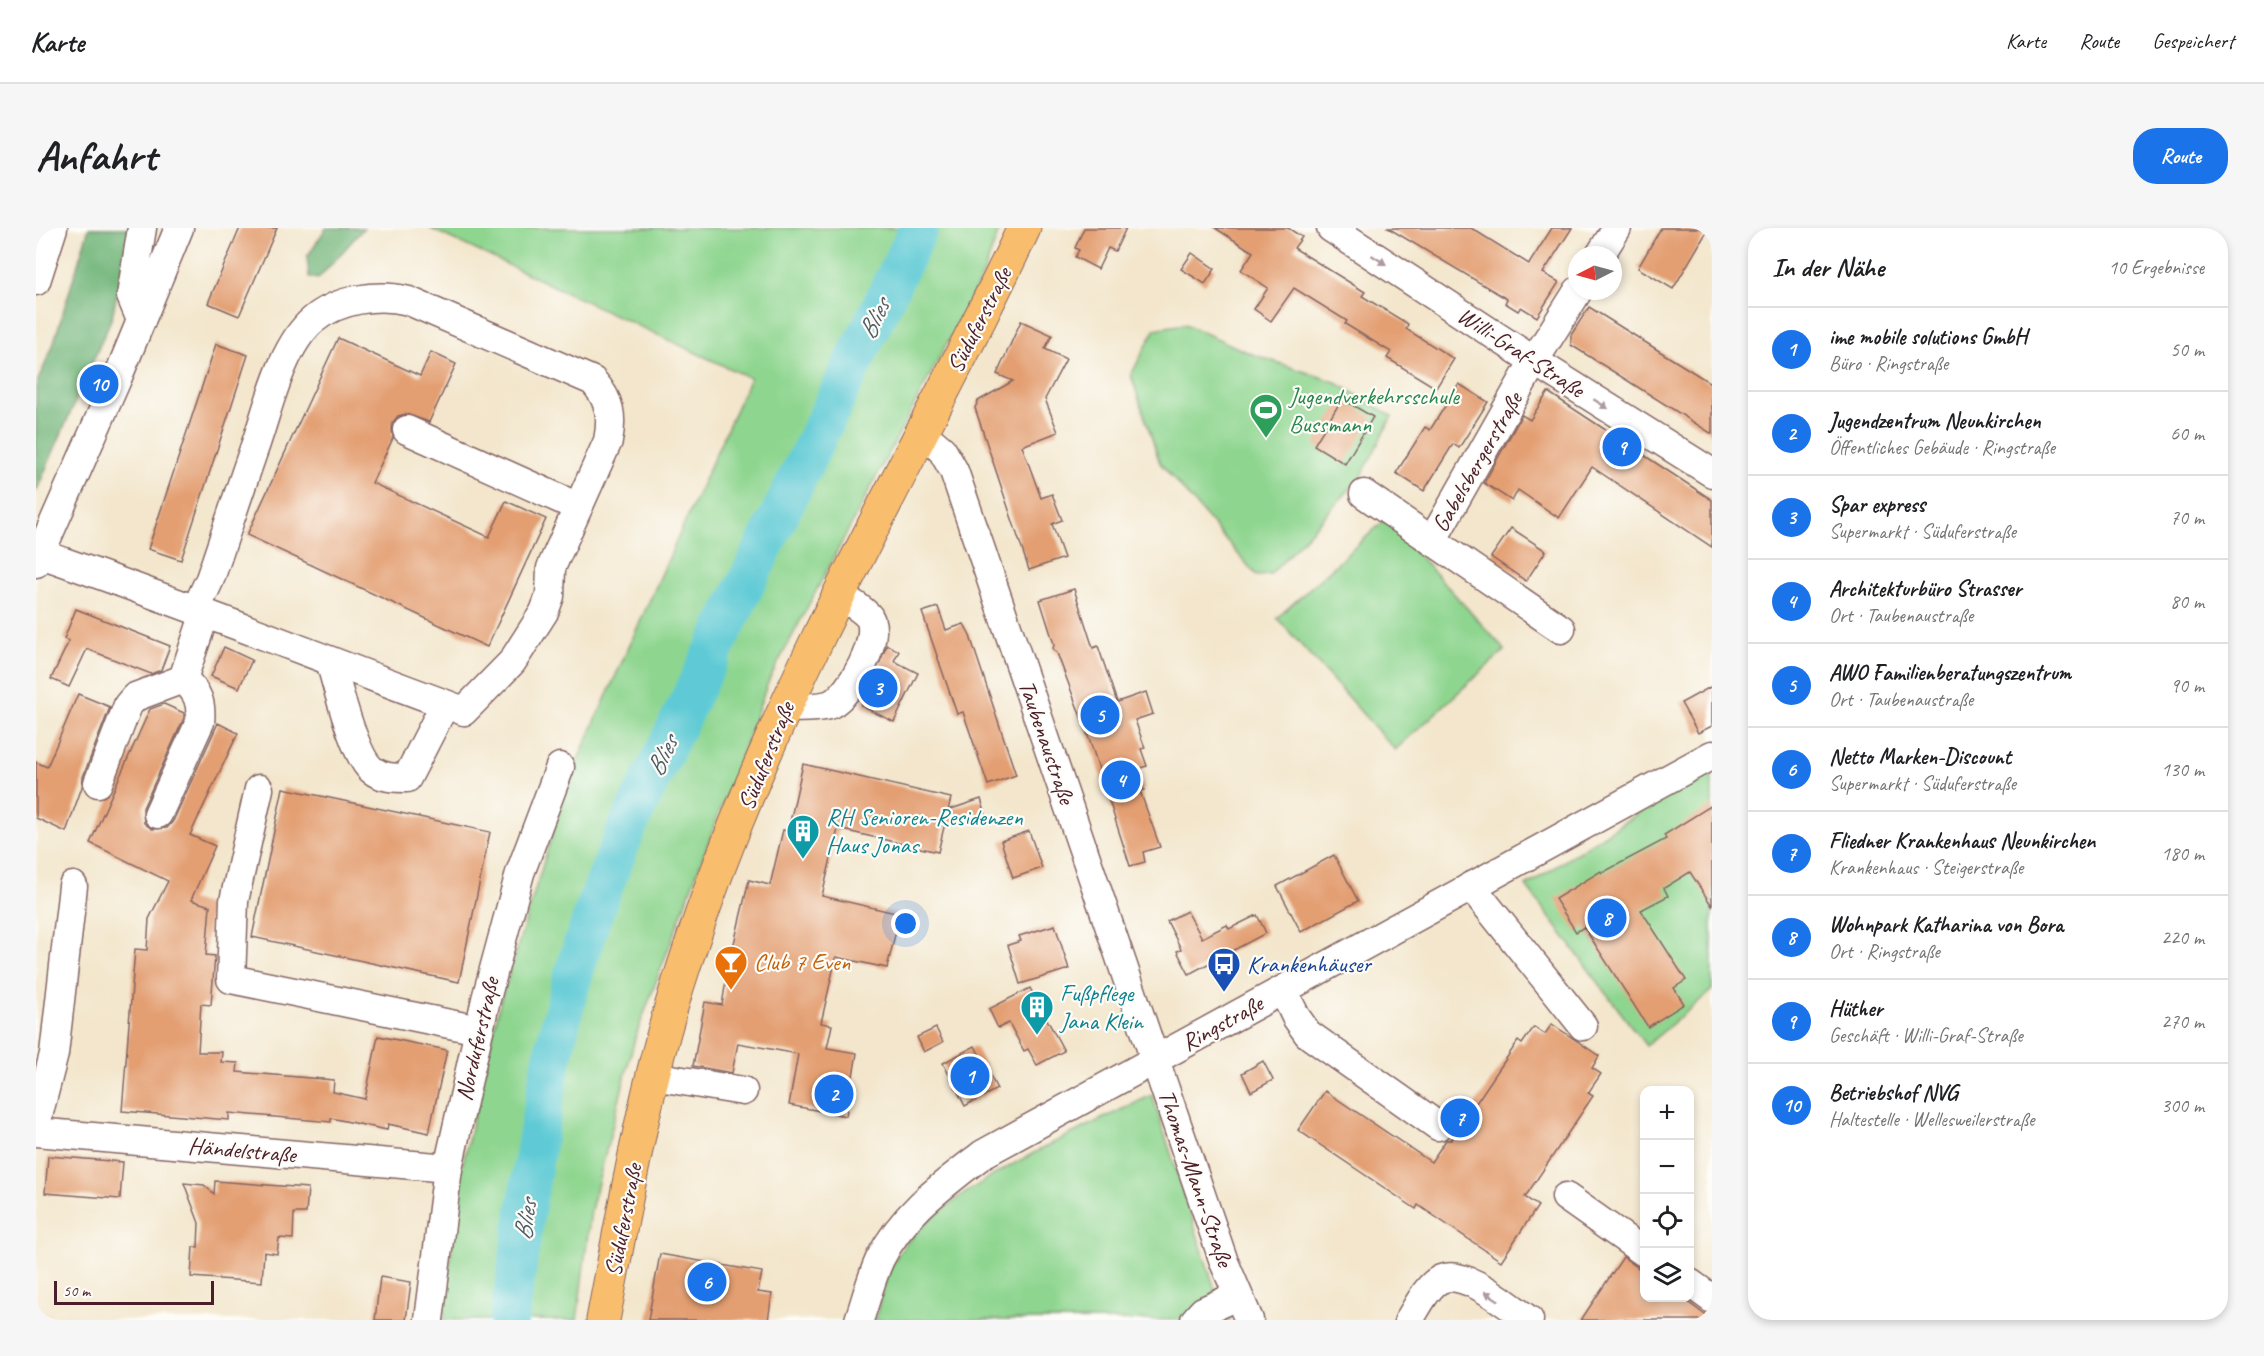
<!DOCTYPE html>
<html lang="de">
<meta charset="utf-8">
<style>
:root{--surface:#fff;--page:#f6f6f6;--text:#202124;--muted:#757577;--line:#e0e0e0;--accent:#1a73e8}
body{margin:0;font-family:Caveat,sans-serif;background:var(--page);color:var(--text)}
.controls{position:absolute;right:18px;bottom:18px;display:grid;overflow:hidden;border-radius:12px;box-shadow:0 3px 9px #0003}
.controls button{width:54px;height:54px;display:grid;place-items:center;padding:0;border:0;border-bottom:2px solid var(--line);background:var(--surface);color:var(--text);font:30px sans-serif}
.compass{position:absolute;left:1532px;top:18px;width:54px;height:54px;border-radius:50%;background:var(--surface);box-shadow:0 3px 9px #0003;rotate:264deg}
.scale{position:absolute;left:18px;bottom:15px;width:160px;box-sizing:border-box;padding-left:6px;border:3px solid #4a1f2b;border-top:0;font-size:16px;line-height:21px;white-space:nowrap;color:#4a1f2b;-webkit-text-stroke:4px #fdfcf7;paint-order:stroke}
.you{position:absolute;left:870px;top:696px;width:21px;height:21px;margin:-15px;border:4px solid #fff;border-radius:50%;background:#1a73e8;box-shadow:0 0 0 9px #1a73e833}
.badge{display:grid;place-items:center;width:39px;height:39px;border-radius:50%;background:var(--accent);color:#fff;font-size:20px;font-weight:700}
.pin{position:absolute;translate:-50% -50%;border:3px solid #fff;box-shadow:0 2px 6px #0006}
.list{margin:0;padding:0;list-style:none}
h2{display:flex;justify-content:space-between;align-items:center;height:78px;margin:0;padding:0 24px;font-size:26px}
h2 small{font-size:20px;font-weight:400;color:var(--muted)}
.list li{display:grid;grid-template-columns:39px 1fr auto;gap:18px;align-items:center;box-sizing:border-box;height:84px;padding:0 24px;border-top:2px solid var(--line)}
.list b{display:block;font-size:22px;white-space:nowrap}
.list p{margin:0;font-size:20px;white-space:nowrap;color:var(--muted)}
.list em{font-size:20px;font-style:normal;color:var(--muted)}
.icon{flex:none;width:33px;height:33px;fill:none;stroke:currentColor;stroke-width:2;stroke-linecap:round;stroke-linejoin:round}
.map{position:relative;flex:none;width:1676px;height:1092px;overflow:hidden;border-radius:24px}
header{display:flex;align-items:center;gap:36px;box-sizing:border-box;height:84px;padding:0 30px;background:var(--surface);border-bottom:2px solid var(--line)}
header strong{font-size:28px}
nav{display:flex;gap:33px;margin-inline-start:auto;font-size:21px}
.intro{display:flex;align-items:center;justify-content:space-between;box-sizing:border-box;height:144px;padding:0 36px}
h1{margin:0;font-size:42px}
.button{padding:15px 27px;border-radius:24px;background:var(--accent);color:#fff;font-size:21px;font-weight:700}
main{display:flex;gap:36px;padding:0 36px}
aside{flex:1;background:var(--surface);border-radius:24px;box-shadow:0 3px 9px #0003}
.map>svg:first-child{display:block}
.green{fill:#8ed58f;stroke:#6c7a5d;stroke-width:1.5}
.forest{fill:#72b67a;stroke:#5e6a52;stroke-width:1.5}
.lines{fill:none;stroke-linecap:round;stroke-linejoin:round}
.river{stroke:#5ecad5;stroke-width:39}
.building{fill:#e39e71}
.minor-casing{stroke:#856563;stroke-width:31}
.major-casing{stroke:#856563;stroke-width:35}
.minor{stroke:#fff;stroke-width:28}
.major{stroke:#f9be6d;stroke-width:33}
.oneway{fill:#ae9aa0}
.labels{text-anchor:middle;dominant-baseline:central;stroke-width:4.5;stroke-linejoin:round;paint-order:stroke}
.street-label{font-size:24px;fill:#4a1f2b;stroke:#fdfcf7}
.leisure-label{font-size:24px;fill:#27864d;stroke:#fdfcf7;text-anchor:start}
.culture-label{font-size:24px;fill:#0d838f;stroke:#fdfcf7;text-anchor:start}
.food-label{font-size:24px;fill:#c56008;stroke:#fdfcf7;text-anchor:start}
.transit-label{font-size:24px;fill:#164399;stroke:#fdfcf7;text-anchor:start}
.water-label{font-size:26px;font-style:italic;fill:#515b66;stroke:#fdfcf7}
</style>
<header>
<strong>Karte</strong>
<nav><a>Karte</a><a>Route</a><a>Gespeichert</a></nav>
</header>
<div class="intro"><h1>Anfahrt</h1><a class="button">Route</a></div>
<main>
<div class="map">
<svg width="1676" height="1092" viewBox="0 0 1676 1092">
<rect width="100%" height="100%" fill="#fdfcf7"/>
<filter id="ink" filterUnits="userSpaceOnUse"><feTurbulence type="fractalNoise" baseFrequency=".0167" numOctaves="2"/><feDisplacementMap in="SourceGraphic" scale="12" xChannelSelector="R" yChannelSelector="G"/><feConvolveMatrix kernelMatrix="1 2 1 2 8 2 1 2 1" color-interpolation-filters="sRGB"/></filter>
<filter id="wash" filterUnits="userSpaceOnUse"><feTurbulence type="fractalNoise" baseFrequency=".008" numOctaves="4" result="noise"/><feDisplacementMap in="SourceGraphic" scale="24" xChannelSelector="R" yChannelSelector="G"/><feGaussianBlur stdDeviation="1.35" result="paint"/><feColorMatrix in="noise" values="0 0 0 0 0 0 0 0 0 0 0 0 0 0 0 0 0 1.4 0 .05"/><feComposite in="paint" operator="in"/></filter>
<g filter="url(#wash)">
<rect width="100%" height="100%" fill="#f3e6cc"/>
<g class="green">
<polygon points="393,0 964,0 946,49 733,452 599,810 555,982 541,1092 408,1092 424,948 464,775 534,549 714,150"/>
<polygon points="1149,96 1213,125 1299,154 1356,188 1325,249 1234,347 1221,348 1124,235 1095,147 1119,101"/>
<polygon points="1350,291 1469,422 1359,522 1241,390"/>
<polygon points="1676,537 1676,762 1610,818 1490,658"/>
<path d="M1116 867 1183 1074 1195 1092H839C844 1074 848 1052 857 1035 894 965 1045 902 1116 867Z"/>
</g>
<g class="forest">
<polygon points="53,0 95,0 76,89 0,264 0,157 16,120"/>
<polygon points="290,0 328,0 282,51 273,49 271,29"/>
</g>
<g class="lines">
<path class="river" d="M473 1092C494 960 509 822 554 695 565 662 579 630 592 598L883 0"/>
</g>
<g id="blocks">
<g class="building">
<polygon points="204,0 241,0 203,88 172,75"/>
<polygon points="1048,0 1090,0 1079,23 1072,20 1062,41 1039,29 1043,22 1039,20"/>
<polygon points="1179,0 1252,0 1266,9 1258,20 1329,64 1326,68 1372,96 1370,101 1418,131 1400,160 1351,130 1355,124 1309,96 1311,93 1258,60 1235,93 1218,81 1232,60 1205,42 1217,24"/>
<polygon points="1352,0 1435,0 1493,36 1516,0 1536,0 1507,45 1523,54 1501,89 1485,79 1482,83 1469,75 1471,71"/>
<polygon points="1625,0 1673,0 1637,61 1602,40"/>
<polygon points="1156,25 1179,41 1169,56 1145,41"/>
<polygon points="1553,79 1676,156 1676,206 1535,117 1535,107"/>
<polygon points="985,93 1016,107 1009,121 1030,131 1009,171 1022,204 986,218 1005,270 1016,266 1026,292 1016,296 1028,330 993,342 939,180 942,173 977,153 961,146"/>
<polygon points="302,110 384,148 395,124 420,136 393,194 370,186 362,188 356,195 357,210 336,255 453,309 470,273 510,291 451,419 211,307"/>
<polygon points="180,116 212,127 145,332 112,321"/>
<polygon points="1423,156 1452,174 1423,220 1417,216 1388,263 1360,245 1389,199 1394,202"/>
<polygon points="1512,164 1676,272 1676,319 1556,239 1523,290 1482,262 1476,273 1448,255 1486,187 1494,192"/>
<polygon points="1306,171 1337,189 1309,236 1278,217"/>
<polygon points="1475,300 1510,323 1490,353 1455,329"/>
<polygon points="1038,361 1057,420 1062,418 1081,474 1110,464 1117,486 1099,492 1109,520 1105,521 1111,538 1101,541 1108,562 1104,563 1124,619 1107,624 1109,634 1094,638 1054,513 1021,425 1017,422 1018,416 1004,372"/>
<polygon points="902,379 910,402 928,396 933,405 980,547 952,557 927,484 921,486 886,384"/>
<polygon points="40,381 134,418 125,442 115,446 51,421 33,459 15,451 33,413 28,411"/>
<polygon points="851,417 863,423 858,433 882,445 858,494 825,478"/>
<polygon points="188,419 216,432 203,460 175,448"/>
<polygon points="1676,458 1676,498 1662,505 1645,475"/>
<polygon points="42,466 74,479 47,549 46,559 30,604 0,590 0,534 11,539"/>
<polygon points="128,476 148,485 148,490 107,580 108,595 116,601 131,600 137,593 182,495 202,505 154,607 179,618 155,672 174,678 170,727 179,728 175,777 165,776 162,824 186,824 185,834 202,835 201,844 298,852 297,864 329,871 342,808 411,822 393,905 352,896 351,902 295,890 295,894 193,885 193,892 86,883 99,721 111,722 113,691 132,653 54,615 114,481"/>
<polygon points="767,536 915,570 912,582 945,571 950,587 908,599 902,624 802,601 786,668 864,686 851,740 800,729 785,795 796,797 791,820 821,825 810,888 753,877 762,826 702,815 696,845 657,838 669,774 686,777 692,740 680,737 683,721 696,724 713,652 734,657 747,602 752,603"/>
<polygon points="247,560 454,604 423,754 216,709"/>
<polygon points="1676,577 1676,678 1654,644 1628,660 1632,668 1605,682 1650,752 1638,760 1648,776 1612,799 1548,699 1540,704 1519,671 1565,643 1566,645 1630,611 1628,607"/>
<polygon points="993,603 1006,640 977,650 965,613"/>
<polygon points="1298,627 1322,673 1265,704 1241,658"/>
<polygon points="1151,683 1166,710 1191,697 1193,701 1221,687 1230,705 1153,746 1141,723 1145,721 1131,693"/>
<polygon points="1019,697 1033,741 984,756 972,717 985,713 983,708"/>
<polygon points="994,760 1028,823 1001,837 992,821 988,823 973,795 962,800 953,781"/>
<polygon points="1516,796 1563,828 1556,840 1565,846 1552,865 1557,868 1489,969 1502,978 1465,1033 1382,977 1380,981 1262,902 1289,863 1395,934 1410,912 1415,912 1482,813 1486,816 1498,799 1509,806"/>
<polygon points="900,800 907,814 888,824 881,809"/>
<polygon points="939,818 961,861 929,878 907,835"/>
<polygon points="1227,833 1237,852 1215,864 1206,845"/>
<polygon points="12,928 87,934 84,971 9,965"/>
<polygon points="179,953 272,960 270,985 258,985 257,1011 243,1010 241,1026 228,1024 226,1054 155,1049 157,1019 162,1019 163,995 148,955 168,957 178,966"/>
<polygon points="624,1026 726,1044 722,1064 736,1066 732,1092 612,1092"/>
<polygon points="1587,1029 1608,1044 1608,1070 1646,1070 1676,1092 1545,1092"/>
<polygon points="344,1049 375,1054 370,1092 339,1092"/>
</g>
</g>
</g>
<g filter="url(#ink)">
<use href="#blocks" fill-opacity="0" stroke="#856563" stroke-width="1.5"/>
<g class="lines">
<g class="minor-casing">
<g id="minor">
<polyline points="1295,0 1498,133 1676,245"/>
<polyline points="1564,27 1581,0"/>
<polyline points="0,53 17,0"/>
<polyline points="105,92 95,68 106,0"/>
<polyline points="371,202 542,279"/>
<polyline points="886,205 906,222 918,243 1188,1034 1213,1092"/>
<polyline points="1328,266 1525,401"/>
<polyline points="1396,313 1498,133 1542,63"/>
<path d="M5 326C147 375 287 431 428 483L476 434 508 384 514 368 515 340 572 213C577 188 574 172 557 153L373 73C342 65 302 71 277 92 245 119 232 182 218 221 203 264 189 307 174 351L160 381"/>
<polyline points="0,335 81,151 143,0"/>
<path d="M294 433C301 456 318 528 336 542 346 550 359 550 371 550L409 476"/>
<polyline points="147,451 169,385"/>
<path d="M749 480C762 479 783 481 795 476 815 466 846 410 833 389 827 381 812 373 804 367"/>
<path d="M62 555 92 477 99 469 147 451C162 464 166 475 164 494L122 586"/>
<polyline points="223,561 198,673 195,751 443,802"/>
<polyline points="1435,658 1547,798"/>
<polyline points="1247,762 1260,789 1272,806 1402,898"/>
<polyline points="617,848 707,863"/>
<polyline points="0,896 18,826 37,658"/>
<polyline points="0,904 412,940"/>
<polyline points="1530,969 1608,1024"/>
<polyline points="1654,1055 1676,1071"/>
<polyline points="393,1092 412,940 450,771 484,645 524,539"/>
<path d="M823 1092C830 1072 835 1050 844 1031 867 985 907 957 947 926L1676 527"/>
<polyline points="1159,1092 1167,1083 1201,1068"/>
<path d="M1373 1092C1381 1080 1391 1057 1405 1051 1430 1041 1472 1078 1493 1092"/>
</g>
</g>
<g class="major-casing">
<path id="major" d="M567 1092C590 972 610 851 649 735 685 625 731 516 781 412 847 273 923 139 988 0"/>
</g>
<use href="#minor" class="minor"/>
<use href="#major" class="major"/>
</g>
<defs><path id="oneway-solid" d="M-6-.8H1V-3.2L6.5 0L1 3.2V.8H-6Z" transform="scale(1.5)"/></defs>
<g class="oneway">
<use href="#oneway-solid" transform="translate(1343 32) rotate(33)"/>
<use href="#oneway-solid" transform="translate(1565 176) rotate(32)"/>
<use href="#oneway-solid" transform="translate(1456 1068) rotate(-147)"/>
</g>
</g>
<defs>
<g id="stadium-pin" transform="scale(1.725)"><path d="M0 17L-7.5 6A9.5 9.5 0 1 1 7.5 6Z" fill="#2e9e5b" stroke="#fdfcf7"/><path d="M0-5a6.5 5 0 1 0 0 10a6.5 5 0 1 0 0-10ZM-3.5-1.8h7v3.6h-7Z" fill="#fff"/></g>
<g id="building-pin" transform="scale(1.725)"><path d="M0 17L-7.5 6A9.5 9.5 0 1 1 7.5 6Z" fill="#0f9aa8" stroke="#fdfcf7"/><path d="M-4-6H4V6H1V3H-1V6H-4ZM-2.5-4.3h1.7v1.8h-1.7ZM.8-4.3h1.7v1.8H.8ZM-2.5-1h1.7V.8h-1.7ZM.8-1h1.7V.8H.8Z" fill="#fff"/></g>
<g id="bar-pin" transform="scale(1.725)"><path d="M0 17L-7.5 6A9.5 9.5 0 1 1 7.5 6Z" fill="#e8710a" stroke="#fdfcf7"/><path d="M-6-5H6L.8 .8V4.5H3.5V6h-7V4.5H-.8V.8Z" fill="#fff"/></g>
<g id="bus-pin" transform="scale(1.725)"><path d="M0 17L-7.5 6A9.5 9.5 0 1 1 7.5 6Z" fill="#1a4fb4" stroke="#fdfcf7"/><path d="M-5-6H5V4H4V6H2V4H-2V6H-4V4H-5ZM-3.5-4V0h7V-4ZM-3.5 1.2v1.5H-2V1.2ZM2 1.2v1.5H3.5V1.2Z" fill="#fff"/></g>
</defs>
<g fill-rule="evenodd">
<use href="#stadium-pin" x="1230" y="182"/>
<use href="#building-pin" x="767" y="603"/>
<use href="#bar-pin" x="695" y="734"/>
<use href="#bus-pin" x="1188" y="736"/>
<use href="#building-pin" x="1001" y="779"/>
</g>
<g class="labels">
<g class="street-label">
<text transform="translate(943 92) rotate(-63)">Süduferstraße</text>
<text transform="translate(1485 124) rotate(33)">Willi-Graf-Straße</text>
<text transform="translate(1441 234) rotate(-60)">Gabelsbergerstraße</text>
<text transform="translate(1011 514) rotate(71)">Taubenaustraße</text>
<text transform="translate(730 528) rotate(-68)">Süduferstraße</text>
<text transform="translate(1186 795) rotate(-29)">Ringstraße</text>
<text transform="translate(441 811) rotate(-77)">Norduferstraße</text>
<text transform="translate(206 922) rotate(5)">Händelstraße</text>
<text transform="translate(1160 950) rotate(71)">Thomas-Mann-Straße</text>
<text transform="translate(587 992) rotate(-79)">Süduferstraße</text>
</g>
<g class="leisure-label">
<text x="1253" y="168">Jugendverkehrsschule<tspan x="1253" dy="28">Bussmann</tspan></text>
</g>
<g class="culture-label">
<text x="790" y="589">RH Senioren-Residenzen<tspan x="790" dy="28">Haus Jonas</tspan></text>
<text x="1024" y="765">Fußpflege<tspan x="1024" dy="28">Jana Klein</tspan></text>
</g>
<g class="food-label">
<text x="718" y="734">Club 7 Even</text>
</g>
<g class="transit-label">
<text x="1211" y="736">Krankenhäuser</text>
</g>
<g class="water-label">
<text transform="translate(838 91) rotate(-64)">Blies</text>
<text transform="translate(626 528) rotate(-64)">Blies</text>
<text transform="translate(489 992) rotate(-81)">Blies</text>
</g>
</g>
</svg>
<div class="controls">
<button>+</button>
<button>−</button>
<button><svg class="icon" aria-label="locate" viewBox="0 0 24 24"><circle cx="12" cy="12" r="6"/><path d="M12 2v4M12 18v4M2 12h4M18 12h4"/></svg></button>
<button><svg class="icon" aria-label="layers" viewBox="0 0 24 24"><path d="M12 4l9 5-9 5-9-5zM3 14l9 5 9-5"/></svg></button>
</div>
<svg class="compass" viewBox="-18 -18 36 36"><path d="M0-13l5 13h-10z" fill="#e53935"/><path d="M0 13l5-13h-10z" fill="#757577"/></svg>
<div class="scale">50 m</div>
<div class="you"></div>
<div class="pin badge" style="left:934px;top:848px">1</div>
<div class="pin badge" style="left:798px;top:866px">2</div>
<div class="pin badge" style="left:842px;top:460px">3</div>
<div class="pin badge" style="left:1085px;top:552px">4</div>
<div class="pin badge" style="left:1064px;top:487px">5</div>
<div class="pin badge" style="left:671px;top:1054px">6</div>
<div class="pin badge" style="left:1424px;top:890px">7</div>
<div class="pin badge" style="left:1571px;top:690px">8</div>
<div class="pin badge" style="left:1586px;top:219px">9</div>
<div class="pin badge" style="left:63px;top:156px">10</div>
</div>
<aside>
<h2>In der Nähe<small>10 Ergebnisse</small></h2>
<ul class="list">
<li><span class="badge">1</span><div><b>ime mobile solutions GmbH</b><p>Büro · Ringstraße</p></div><em>50 m</em></li>
<li><span class="badge">2</span><div><b>Jugendzentrum Neunkirchen</b><p>Öffentliches Gebäude · Ringstraße</p></div><em>60 m</em></li>
<li><span class="badge">3</span><div><b>Spar express</b><p>Supermarkt · Süduferstraße</p></div><em>70 m</em></li>
<li><span class="badge">4</span><div><b>Architekturbüro Strasser</b><p>Ort · Taubenaustraße</p></div><em>80 m</em></li>
<li><span class="badge">5</span><div><b>AWO Familienberatungszentrum</b><p>Ort · Taubenaustraße</p></div><em>90 m</em></li>
<li><span class="badge">6</span><div><b>Netto Marken-Discount</b><p>Supermarkt · Süduferstraße</p></div><em>130 m</em></li>
<li><span class="badge">7</span><div><b>Fliedner Krankenhaus Neunkirchen</b><p>Krankenhaus · Steigerstraße</p></div><em>180 m</em></li>
<li><span class="badge">8</span><div><b>Wohnpark Katharina von Bora</b><p>Ort · Ringstraße</p></div><em>220 m</em></li>
<li><span class="badge">9</span><div><b>Hüther</b><p>Geschäft · Willi-Graf-Straße</p></div><em>270 m</em></li>
<li><span class="badge">10</span><div><b>Betriebshof NVG</b><p>Haltestelle · Wellesweilerstraße</p></div><em>300 m</em></li>
</ul>
</aside>
</main>
